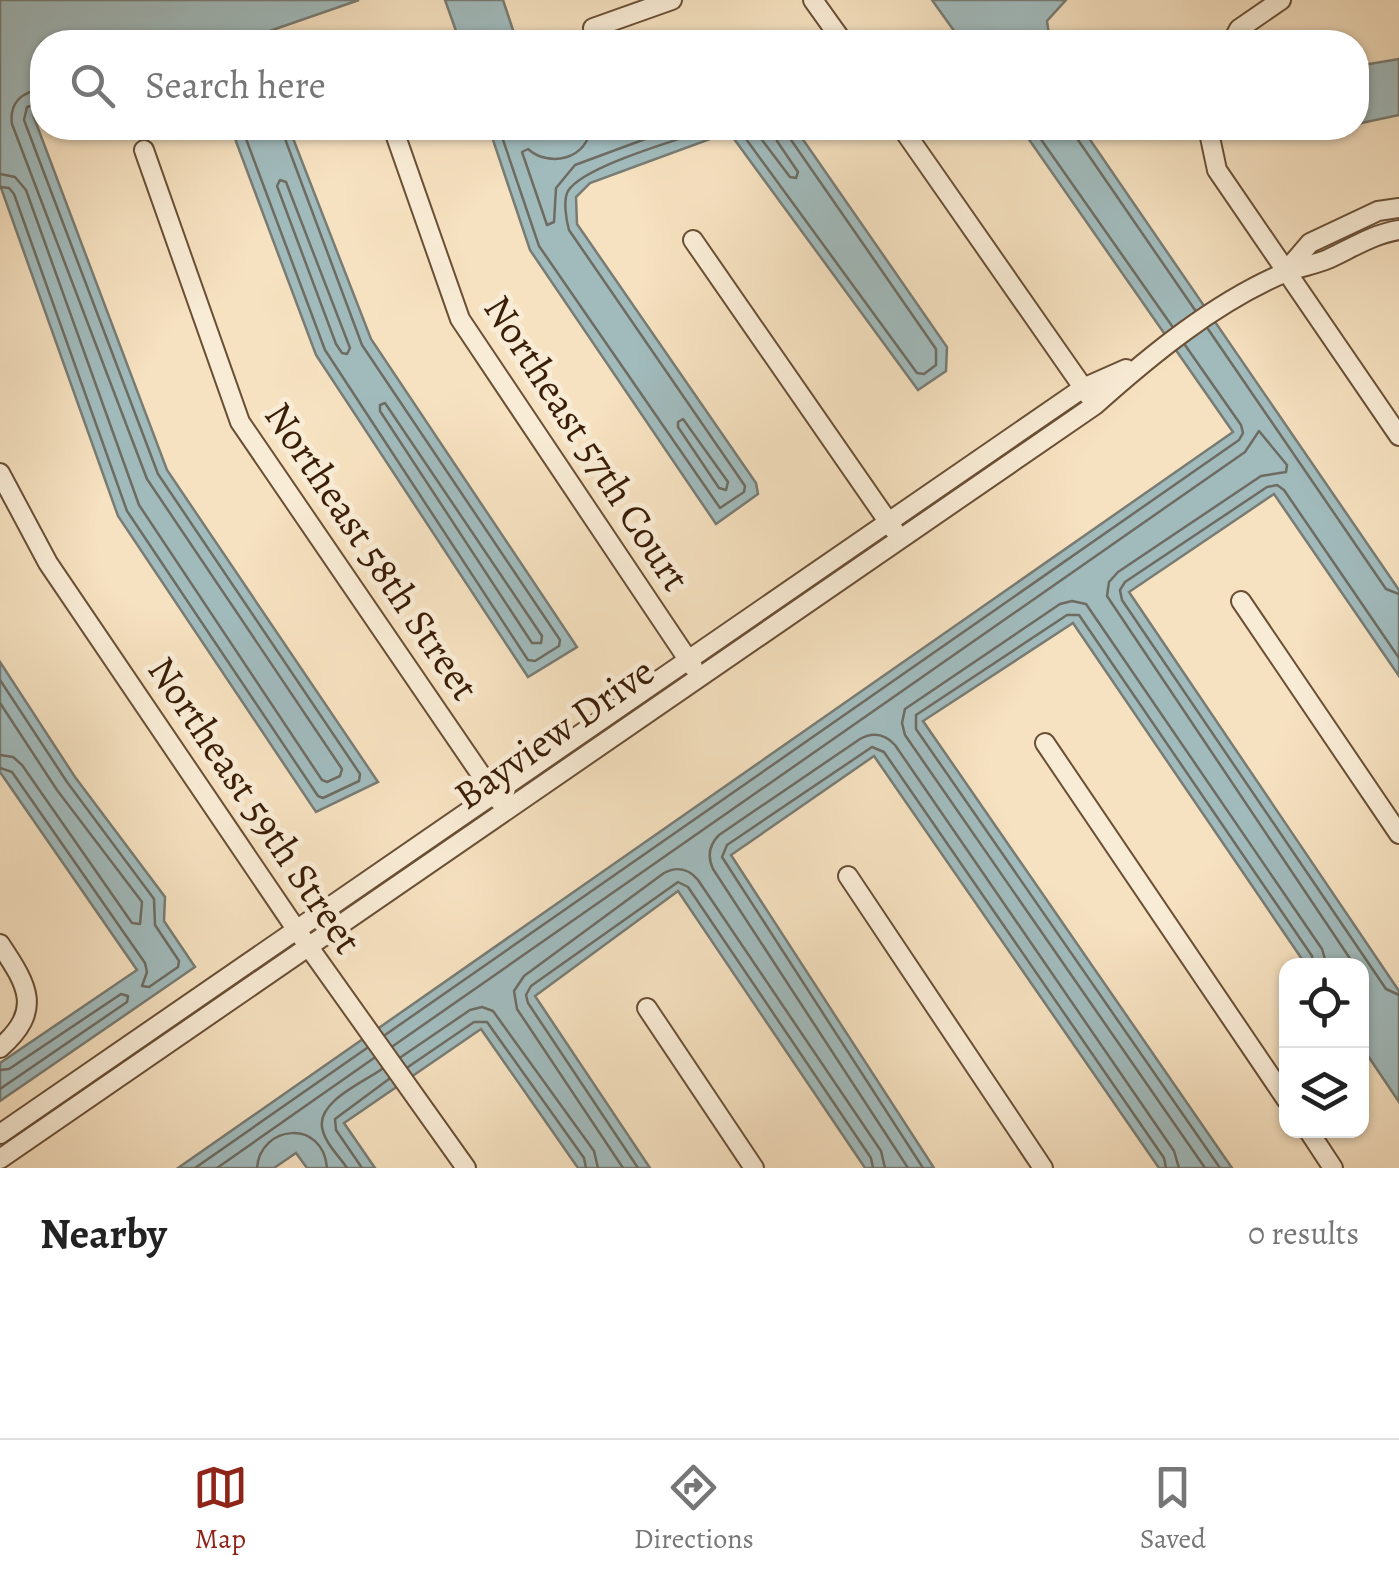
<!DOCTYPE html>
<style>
:root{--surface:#fff;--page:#f2f2f2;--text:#222;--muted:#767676;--line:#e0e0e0;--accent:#8f2418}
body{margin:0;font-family:Alegreya,serif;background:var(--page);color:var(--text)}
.controls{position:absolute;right:30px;bottom:30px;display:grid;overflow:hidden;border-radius:20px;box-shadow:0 2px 8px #0004}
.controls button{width:90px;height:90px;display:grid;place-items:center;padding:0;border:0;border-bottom:2px solid var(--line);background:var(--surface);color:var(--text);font:50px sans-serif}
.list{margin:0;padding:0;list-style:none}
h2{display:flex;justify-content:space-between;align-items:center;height:130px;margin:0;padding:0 40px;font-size:42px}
h2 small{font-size:32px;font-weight:400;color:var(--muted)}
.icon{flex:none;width:55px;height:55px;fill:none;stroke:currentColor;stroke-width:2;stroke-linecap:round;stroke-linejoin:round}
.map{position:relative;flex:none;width:1399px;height:1168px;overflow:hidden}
.search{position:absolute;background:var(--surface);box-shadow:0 2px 8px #0004;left:30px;right:30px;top:30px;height:110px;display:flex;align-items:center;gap:25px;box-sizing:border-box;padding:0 35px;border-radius:40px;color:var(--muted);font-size:38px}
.sheet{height:270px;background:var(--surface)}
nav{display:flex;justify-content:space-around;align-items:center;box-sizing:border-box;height:140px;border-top:2px solid var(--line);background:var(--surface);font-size:28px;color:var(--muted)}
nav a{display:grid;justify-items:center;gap:5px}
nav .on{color:var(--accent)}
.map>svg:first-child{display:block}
.water{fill:#a1bbbd;stroke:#787c74;stroke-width:2.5}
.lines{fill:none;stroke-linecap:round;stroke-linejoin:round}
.shore{stroke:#6e6c62;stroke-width:2.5}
.minor-casing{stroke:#6a4f35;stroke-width:22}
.minor{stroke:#f9ecd6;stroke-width:18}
.labels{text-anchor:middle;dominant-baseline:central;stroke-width:10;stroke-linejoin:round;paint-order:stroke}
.street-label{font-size:40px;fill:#3b1e07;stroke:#f9ecd6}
</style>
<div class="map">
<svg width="1399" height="1168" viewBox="0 0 1399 1168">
<rect width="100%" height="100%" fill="#f6e1c0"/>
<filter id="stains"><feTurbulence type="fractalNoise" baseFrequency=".002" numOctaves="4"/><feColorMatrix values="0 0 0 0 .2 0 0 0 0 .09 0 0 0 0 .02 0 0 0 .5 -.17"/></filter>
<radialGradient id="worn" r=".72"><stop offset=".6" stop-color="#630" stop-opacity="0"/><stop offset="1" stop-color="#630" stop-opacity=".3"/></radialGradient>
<g class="water">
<polygon points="0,0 359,0 255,36 257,42 42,42 42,111 33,115 167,470 378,782 316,812 118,516 0,185"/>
<polygon points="445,0 503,0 517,42 460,42"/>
<polygon points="932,0 1066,0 1047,21 1050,42 962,42"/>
<polygon points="1399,59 1399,115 1357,124 1357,66"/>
<polygon points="231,128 289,128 371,339 577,647 528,677 316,355"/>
<polygon points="489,128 545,128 549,138 580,128 795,128 947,347 946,371 918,390 729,132 590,183 576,197 577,224 756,483 758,494 716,524 530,250"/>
<polygon points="1021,128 1082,128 1399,590 1399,676 1274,494 1129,592 1399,991 1399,1102 1362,1047 1362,966 1306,965 1073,623 923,721 1232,1168 1159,1168 874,756 731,855 934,1168 865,1168 678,891 535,996 650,1168 578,1168 481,1029 344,1123 375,1168 307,1168 296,1153 274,1168 178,1168 1233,432"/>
<polygon points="0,662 75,777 165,897 164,921 195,967 0,1101 0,1063 137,970 0,772"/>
</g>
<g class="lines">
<g class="shore">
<polyline points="242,128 325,350 528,660 535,661 559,646 560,640 362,345 281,128"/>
<path d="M499 128 539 246 720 508 744 492 745 486 569 230C566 219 563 200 568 191 583 166 681 139 712 128"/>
<path d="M590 128C588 159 549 168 528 149L522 152 547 225 554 222 556 188 575 165 675 128"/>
<polyline points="738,128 917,373 924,374 936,365 936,349 789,137 787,128"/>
<polyline points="753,128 790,177 796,178 798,172 777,141 775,128"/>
<polyline points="1033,128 1172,326"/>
<polyline points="1074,128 1076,137 1195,310"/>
<path d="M0 174 15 177 26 190 139 505 322 780 327 782 340 776 342 769 147 479 12 124C9 103 22 91 42 90"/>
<polygon points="280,180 286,182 350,348 347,354 342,353 336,344 277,186"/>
<polyline points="0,187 9,188 14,194 127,511 318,796 323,798 359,781 360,774 158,474 24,120 27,107 42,103"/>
<polyline points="1208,329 1386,589 1399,594"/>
<polygon points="385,403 542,636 541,643 532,643 380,411 380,405"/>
<polygon points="683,419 728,482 726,490 719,488 678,427 678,422"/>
<polyline points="1399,658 1284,490 1277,485 1267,487 1125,582 1120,590 1122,600 1386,989 1399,995"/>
<polyline points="0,680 67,782 154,899 155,925 179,961 178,967 149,987 142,986 147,972 145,963 12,772 0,768"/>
<polyline points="0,703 57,790 142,902 140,924 132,923 22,765 13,757 0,755"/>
<polyline points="385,1035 1239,440 1243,433 1241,425 1185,345"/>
<polyline points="393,1046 1245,452 1259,431 1287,465 1286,472 1261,476 1118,572 1109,582 1107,596 1355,966"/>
<polyline points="401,1057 470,1010 482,1007 493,1011 594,1151 598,1168"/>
<polyline points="408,1067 474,1022 487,1022 584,1158 586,1168"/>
<polyline points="0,1070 9,1069 121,994 128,996 127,1002 0,1089"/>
<polyline points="195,1168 367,1048"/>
<polyline points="217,1168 374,1058"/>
<path d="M257 1168C260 1125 323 1118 327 1168"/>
<path d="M347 1168C339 1156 324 1142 322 1127 318 1101 364 1082 382 1069"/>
<polyline points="362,1168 336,1130 335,1119 389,1079"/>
<path d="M623 1168 517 1009 514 991 524 976 664 873C677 866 689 869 698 880L881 1151 885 1168"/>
<polyline points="638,1168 528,1003 526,995 531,986 678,882 688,887 871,1158 873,1168"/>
<path d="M908 1168 713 869C707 856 709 845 719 835L860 739C873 732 885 734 895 745L1174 1151 1179 1168"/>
<polyline points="923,1168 722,857 727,845 872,747 884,752 1164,1158 1166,1168"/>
<polyline points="1205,1168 905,735 902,723 905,709 1060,604 1072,601 1086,604 1322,949 1327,966"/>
<polyline points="1220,1168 916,729 916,715 1067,615 1079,615 1312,956 1314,966"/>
</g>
<g class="minor-casing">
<g id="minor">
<polyline points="813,0 843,42"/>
<polyline points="593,28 672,0"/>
<polyline points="1232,42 1239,29 1281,0"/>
<polyline points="393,128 460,319 693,667"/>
<polyline points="902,128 1089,396"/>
<polyline points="1208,128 1217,170 1399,436"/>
<polyline points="144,150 240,422 499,801"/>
<polyline points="693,240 894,530"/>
<polyline points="1285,272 1310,243 1378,211 1399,208"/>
<polyline points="0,473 48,563 296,929 466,1168"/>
<polyline points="1241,601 1399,834"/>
<polyline points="1045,743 1286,1099"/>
<polyline points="848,876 1043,1168"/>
<path d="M0 944C28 986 43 1010 0 1048"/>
<polyline points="647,1008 754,1168"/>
<polyline points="1308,1130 1333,1168"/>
<polyline points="0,1134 1083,388 1126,369"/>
<path d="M0 1159 1095 405C1151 355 1214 303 1284 273 1298 267 1314 265 1328 259 1352 248 1373 234 1399 230"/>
</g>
</g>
<use href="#minor" class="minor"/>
</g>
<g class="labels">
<g class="street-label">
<text transform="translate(587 443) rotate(57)">Northeast 57th Court</text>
<text transform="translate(372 551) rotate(56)">Northeast 58th Street</text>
<text transform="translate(554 733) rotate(-35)">Bayview Drive</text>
<text transform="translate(255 805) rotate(56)">Northeast 59th Street</text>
</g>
</g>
<rect width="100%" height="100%" filter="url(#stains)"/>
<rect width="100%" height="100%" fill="url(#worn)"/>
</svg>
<div class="controls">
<button><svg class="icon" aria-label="locate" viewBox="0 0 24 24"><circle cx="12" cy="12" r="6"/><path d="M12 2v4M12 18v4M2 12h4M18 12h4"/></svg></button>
<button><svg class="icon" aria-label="layers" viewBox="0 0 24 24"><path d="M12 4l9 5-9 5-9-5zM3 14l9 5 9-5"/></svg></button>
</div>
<div class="search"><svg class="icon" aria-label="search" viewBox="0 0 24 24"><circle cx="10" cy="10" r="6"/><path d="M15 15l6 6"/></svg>Search here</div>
</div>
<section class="sheet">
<h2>Nearby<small>0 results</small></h2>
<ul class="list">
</ul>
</section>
<nav>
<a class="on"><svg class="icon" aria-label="map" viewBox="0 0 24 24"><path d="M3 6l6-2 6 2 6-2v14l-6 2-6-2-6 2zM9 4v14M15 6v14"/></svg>Map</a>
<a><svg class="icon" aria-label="directions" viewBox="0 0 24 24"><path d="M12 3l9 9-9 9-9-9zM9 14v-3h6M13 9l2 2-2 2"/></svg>Directions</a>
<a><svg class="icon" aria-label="saved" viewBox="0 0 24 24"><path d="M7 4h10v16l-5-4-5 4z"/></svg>Saved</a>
</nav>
